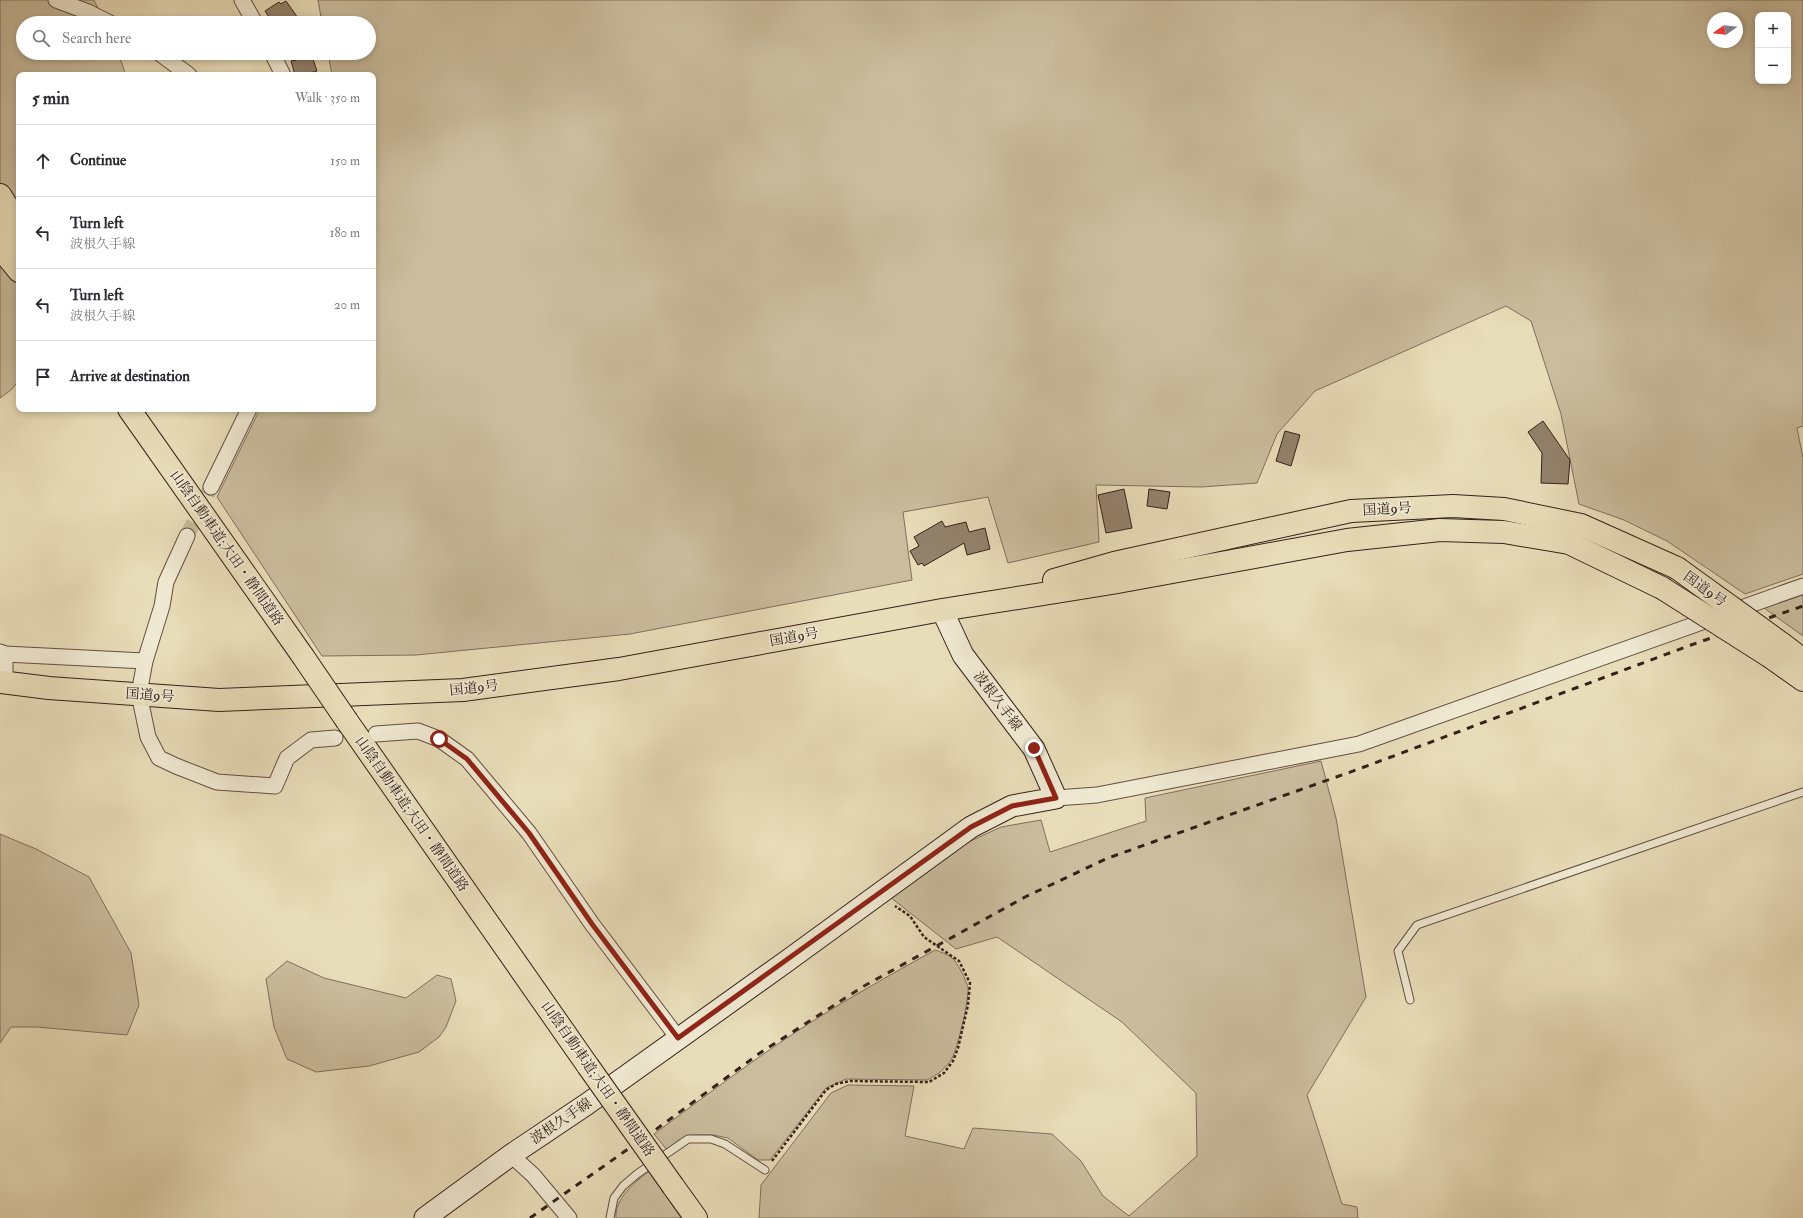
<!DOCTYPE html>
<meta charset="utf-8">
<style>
:root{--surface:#fff;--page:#f2f2f3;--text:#2b2b33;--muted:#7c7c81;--line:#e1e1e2}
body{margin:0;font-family:"IM FELL Double Pica","Noto Serif JP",serif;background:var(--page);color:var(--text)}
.controls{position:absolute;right:12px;top:12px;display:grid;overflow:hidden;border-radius:8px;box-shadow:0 2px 6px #0003}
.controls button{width:36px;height:36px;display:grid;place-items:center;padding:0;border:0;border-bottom:1px solid var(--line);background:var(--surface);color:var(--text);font:20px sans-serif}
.compass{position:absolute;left:1707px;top:12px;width:36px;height:36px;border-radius:50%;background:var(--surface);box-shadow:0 2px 6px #0003;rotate:256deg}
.stop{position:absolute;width:12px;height:12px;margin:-9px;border:3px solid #8f2418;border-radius:50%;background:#fff}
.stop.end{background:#8f2418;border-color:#fff;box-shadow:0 1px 4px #0008}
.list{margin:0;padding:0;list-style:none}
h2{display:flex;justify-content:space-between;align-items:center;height:52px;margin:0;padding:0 16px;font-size:17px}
h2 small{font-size:13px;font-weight:400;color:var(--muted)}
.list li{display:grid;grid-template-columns:26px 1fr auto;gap:12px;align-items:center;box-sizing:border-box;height:72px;padding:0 16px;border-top:1px solid var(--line)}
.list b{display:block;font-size:15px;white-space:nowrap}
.list p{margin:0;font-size:13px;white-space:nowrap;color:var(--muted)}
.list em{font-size:13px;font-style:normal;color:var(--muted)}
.icon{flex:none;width:22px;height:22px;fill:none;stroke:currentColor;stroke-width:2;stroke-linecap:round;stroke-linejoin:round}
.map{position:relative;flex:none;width:1803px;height:1218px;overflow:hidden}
.search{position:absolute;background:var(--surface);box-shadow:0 2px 6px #0003;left:16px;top:16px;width:360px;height:44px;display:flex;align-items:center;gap:10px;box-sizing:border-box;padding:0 14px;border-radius:22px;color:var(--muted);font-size:15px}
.panel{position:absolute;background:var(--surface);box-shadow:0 2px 6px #0003;left:16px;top:72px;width:360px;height:340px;border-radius:8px}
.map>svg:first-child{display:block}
.green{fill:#cabd9e;stroke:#806e5c;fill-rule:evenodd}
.building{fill:#92826c;stroke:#352019}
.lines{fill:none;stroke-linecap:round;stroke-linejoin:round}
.minor-tunnel{stroke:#c4b799;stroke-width:15;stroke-dasharray:15 8;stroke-linecap:butt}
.service-casing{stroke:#624f41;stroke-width:9}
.minor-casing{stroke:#624f41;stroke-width:17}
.secondary-casing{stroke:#352019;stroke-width:23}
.trunk-casing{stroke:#352019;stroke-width:24}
.motorway-casing{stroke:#352019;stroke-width:24}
.path{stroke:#352019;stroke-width:2.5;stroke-dasharray:3 2;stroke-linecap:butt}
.service{stroke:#f0e9d2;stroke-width:7}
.minor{stroke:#f0e9d2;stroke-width:15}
.secondary{stroke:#f0e9d2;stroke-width:21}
.trunk{stroke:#e8ddb9;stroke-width:22}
.motorway{stroke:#e8ddb9;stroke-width:22}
.rail{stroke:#352019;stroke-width:3;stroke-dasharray:7 7;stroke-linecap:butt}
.trunk-bridge-casing{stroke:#352019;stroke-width:24;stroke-linecap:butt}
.motorway-bridge-casing{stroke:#352019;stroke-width:24;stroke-linecap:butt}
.trunk-bridge{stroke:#e8ddb9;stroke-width:22}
.motorway-bridge{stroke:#e8ddb9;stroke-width:22}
.route{stroke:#8f2418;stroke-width:5}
.labels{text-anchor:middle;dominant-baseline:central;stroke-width:3.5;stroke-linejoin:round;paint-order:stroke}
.street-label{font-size:14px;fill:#352019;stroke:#f0e9d2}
</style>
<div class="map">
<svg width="1803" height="1218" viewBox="0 0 1803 1218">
<rect width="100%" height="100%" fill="#e8ddb9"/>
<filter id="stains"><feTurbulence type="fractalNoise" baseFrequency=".005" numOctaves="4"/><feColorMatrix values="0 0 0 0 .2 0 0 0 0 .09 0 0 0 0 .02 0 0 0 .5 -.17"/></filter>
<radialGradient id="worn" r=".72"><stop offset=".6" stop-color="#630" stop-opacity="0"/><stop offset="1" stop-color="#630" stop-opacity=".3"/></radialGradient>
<g class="green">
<polygon points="0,0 94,0 105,23 23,23 23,53 118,53 126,75 19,75 19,380 11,390 0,398"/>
<path d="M318 0H1803V426L1797 428 1803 458V574L1745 594 1667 541 1624 520 1579 504 1561 414 1531 321 1506 306 1315 391 1277 434 1257 483 1202 487 1096 485 1099 542 1008 563 988 497 903 512 912 580 630 634 416 655 322 656 217 497 260 409H373V75H332L328 53H369V23H322ZM1758 15H1788V81H1758ZM1713 18H1737V42H1713Z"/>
<polygon points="1803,595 1803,636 1764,608"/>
<polygon points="1321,761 1336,818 1366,997 1307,1095 1342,1204 1357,1207 1358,1218 759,1218 761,1185 831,1093 848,1085 914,1086 905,1136 964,1149 973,1128 1052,1134 1081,1161 1103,1196 1129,1216 1197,1156 1196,1093 1122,1022 997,937 956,949 890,897 947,852 1001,827 1041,820 1050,852 1146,821 1145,798"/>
<polygon points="0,834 36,849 89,877 131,953 139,1005 127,1035 37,1027 11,1027 0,1043"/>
<path d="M935 950C940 952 948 954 952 958 957 961 967 982 968 988 969 1000 958 1047 952 1058 947 1068 937 1075 927 1080L846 1079 826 1088 770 1160H758L728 1138 713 1135H693L679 1140 667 1150 654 1134C703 1098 751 1061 802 1028 845 1000 890 975 935 950Z"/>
<polygon points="287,961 324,978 406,998 437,975 451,979 456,1001 446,1027 439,1037 419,1052 369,1066 316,1072 287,1059 274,1027 266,979"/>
<path d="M649 1171 681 1218H616C614 1199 636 1181 649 1171Z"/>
</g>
<g class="building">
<polygon points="286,1 298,18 290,23 273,23 265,11 279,2 281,4"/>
<polygon points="294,53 311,53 317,71 303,75 295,75 291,61 296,60"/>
<polygon points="1543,421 1570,460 1568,484 1541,483 1542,453 1528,432"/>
<polygon points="1285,431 1300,435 1291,466 1276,461"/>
<polygon points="1124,489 1132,528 1106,533 1098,495"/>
<polygon points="1149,489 1170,492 1167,509 1147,506"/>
<polygon points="942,521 945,527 966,522 969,532 985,528 990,549 967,555 964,543 924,566 922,563 918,565 910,551 919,546 914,537"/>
</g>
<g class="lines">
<polyline class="minor-tunnel" points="187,536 211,487"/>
<g class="service-casing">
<g id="service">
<polyline points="1410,1000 1398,951 1417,925 1803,792"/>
<polyline points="610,1218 614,1198 623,1186 637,1174 688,1139 711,1139 725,1144 765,1170"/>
</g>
</g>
<g class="minor-casing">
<g id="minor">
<polyline points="56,0 88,12 110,23"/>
<polyline points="242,0 255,23"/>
<polyline points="159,53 189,75"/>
<polyline points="272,53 283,75"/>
<polyline points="211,487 249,409"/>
<polyline points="187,536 166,582 162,606 145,661 139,694 148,737 159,758 176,766 217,782 275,786 287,758 311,740 335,738"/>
<polyline points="0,652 5,654 145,661"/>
<polyline points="5,683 5,654"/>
<polyline points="376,734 418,731 439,739 467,759 529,833 592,924 678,1038"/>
<polyline points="1056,798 1097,795 1359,744 1803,586"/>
<polyline points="511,1155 533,1175 569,1218"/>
</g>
</g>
<g class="secondary-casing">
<polyline id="secondary" points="425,1218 511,1155 587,1104 787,961 971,827 1012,806 1056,798 1034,749 963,655 942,610"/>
</g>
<g class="trunk-casing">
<g id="trunk">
<polyline points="1054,580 1114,563 1351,511 1453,506 1504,509 1581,525 1677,568"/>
<polyline points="1785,646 1803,660"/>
<polyline points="1772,658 1803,680"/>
<polyline points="0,682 49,688 219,700 463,690 619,669 942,610 1112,583 1347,540 1440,530 1504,532 1569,543 1662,588"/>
</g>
</g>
<g class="motorway-casing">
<g id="motorway">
<polyline points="0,195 19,225"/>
<polyline points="0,226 19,253"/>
<polyline points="0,248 19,271"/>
<polyline points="129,409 302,655"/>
<polyline points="347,721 588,1066"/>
<polyline points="673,1186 696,1218"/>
</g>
</g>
<polyline class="path" points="772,1161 826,1090 836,1084 850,1081 929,1082 944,1073 953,1061 958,1048 968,1005 970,983 959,961 924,937 910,916 895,906"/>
<use href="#service" class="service"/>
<use href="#minor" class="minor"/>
<use href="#secondary" class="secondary"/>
<use href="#trunk" class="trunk"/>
<use href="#motorway" class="motorway"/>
<polyline class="rail" points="530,1218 658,1128 760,1053 864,986 1025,897 1108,858 1356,770 1691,645 1803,606"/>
<g class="trunk-bridge-casing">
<g id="trunk-bridge">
<polyline points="1677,568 1785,646"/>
<polyline points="1662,588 1772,658"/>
</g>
</g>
<g class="motorway-bridge-casing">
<g id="motorway-bridge">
<polyline points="302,655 347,721"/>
<polyline points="588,1066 673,1186"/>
</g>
</g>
<use href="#trunk-bridge" class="trunk-bridge"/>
<use href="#motorway-bridge" class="motorway-bridge"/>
</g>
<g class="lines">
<polyline class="route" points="439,739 467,759 529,833 592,924 678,1038 971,827 1012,806 1056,798 1034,748"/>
</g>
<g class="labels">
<g class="street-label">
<text transform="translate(1387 509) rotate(-3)">国道9号</text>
<text transform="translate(227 548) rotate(55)">山陰自動車道;大田・静間道路</text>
<text transform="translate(1705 589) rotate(36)">国道9号</text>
<text transform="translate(794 637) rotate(-10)">国道9号</text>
<text transform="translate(474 688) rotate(-6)">国道9号</text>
<text transform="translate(150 695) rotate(4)">国道9号</text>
<text transform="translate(998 701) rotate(53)">波根久手線</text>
<text transform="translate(412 814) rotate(55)">山陰自動車道;大田・静間道路</text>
<text transform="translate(598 1079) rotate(55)">山陰自動車道;大田・静間道路</text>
<text transform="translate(561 1121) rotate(-34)">波根久手線</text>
</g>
</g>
<rect width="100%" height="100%" filter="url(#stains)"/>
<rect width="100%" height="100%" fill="url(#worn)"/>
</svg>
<div class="controls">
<button>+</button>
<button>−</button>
</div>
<svg class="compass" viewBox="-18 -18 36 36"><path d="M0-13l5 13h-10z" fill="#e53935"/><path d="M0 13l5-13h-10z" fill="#7c7c81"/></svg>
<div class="stop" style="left:439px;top:739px"></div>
<div class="stop end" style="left:1034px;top:748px"></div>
<div class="search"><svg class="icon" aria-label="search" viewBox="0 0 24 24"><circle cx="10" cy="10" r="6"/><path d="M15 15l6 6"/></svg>Search here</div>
<section class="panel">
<h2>5 min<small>Walk · 350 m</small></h2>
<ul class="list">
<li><svg class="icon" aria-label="ahead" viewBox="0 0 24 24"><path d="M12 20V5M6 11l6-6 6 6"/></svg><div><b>Continue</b></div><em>150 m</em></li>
<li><svg class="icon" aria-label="left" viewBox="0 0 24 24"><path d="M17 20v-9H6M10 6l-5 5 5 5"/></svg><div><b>Turn left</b><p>波根久手線</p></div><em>180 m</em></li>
<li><svg class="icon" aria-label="left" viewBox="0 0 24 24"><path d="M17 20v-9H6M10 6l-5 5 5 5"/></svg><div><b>Turn left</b><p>波根久手線</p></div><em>20 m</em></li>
<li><svg class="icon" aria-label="arrive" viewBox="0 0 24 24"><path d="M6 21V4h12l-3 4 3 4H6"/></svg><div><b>Arrive at destination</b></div></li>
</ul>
</section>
</div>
